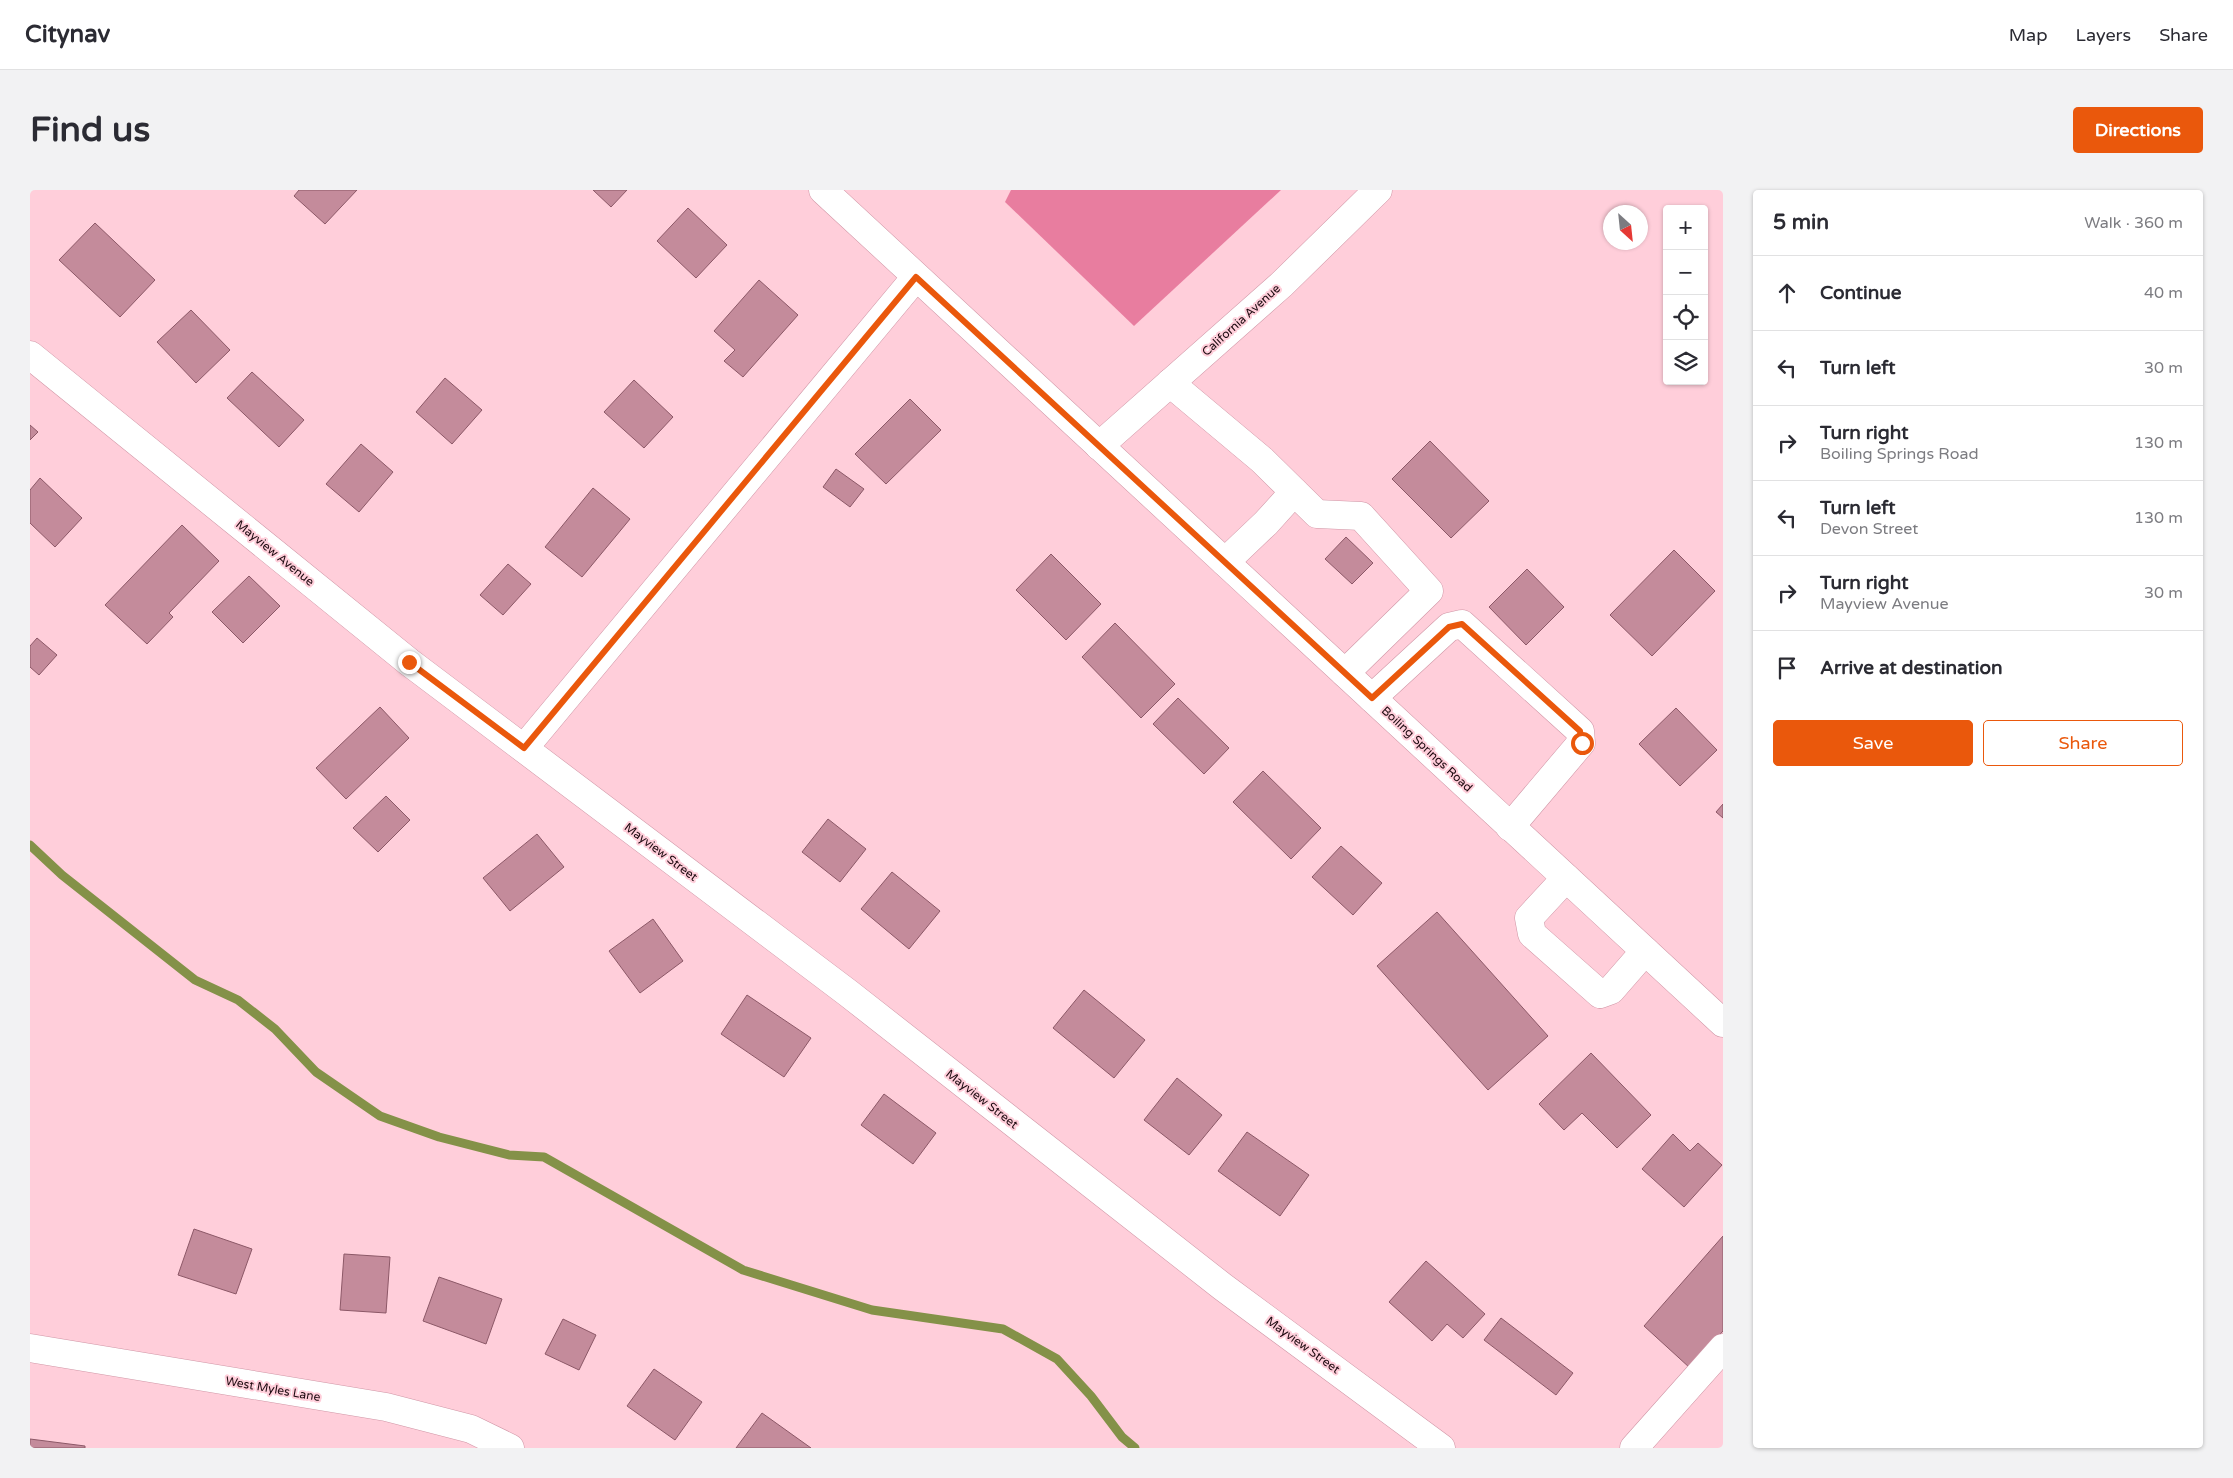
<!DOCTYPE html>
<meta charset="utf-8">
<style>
:root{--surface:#fff;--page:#f2f2f3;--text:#2b2b33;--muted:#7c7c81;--line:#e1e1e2;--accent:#ea580c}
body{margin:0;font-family:"Varela Round",sans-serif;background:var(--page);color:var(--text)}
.controls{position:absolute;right:15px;top:15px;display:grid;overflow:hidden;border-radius:5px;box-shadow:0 1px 4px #0004}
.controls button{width:45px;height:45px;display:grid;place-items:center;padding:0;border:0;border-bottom:1px solid var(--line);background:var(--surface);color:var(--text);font:25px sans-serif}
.compass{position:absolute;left:1573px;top:15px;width:45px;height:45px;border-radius:50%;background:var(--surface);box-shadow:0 1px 4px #0004;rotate:153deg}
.stop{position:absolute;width:15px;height:15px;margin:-11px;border:4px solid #ea580c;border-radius:50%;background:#fff}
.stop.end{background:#ea580c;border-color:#fff;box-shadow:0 1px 5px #0008}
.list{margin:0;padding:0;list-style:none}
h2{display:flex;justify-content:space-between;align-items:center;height:65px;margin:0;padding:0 20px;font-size:21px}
h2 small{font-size:16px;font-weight:400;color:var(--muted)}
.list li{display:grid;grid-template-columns:32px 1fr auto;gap:15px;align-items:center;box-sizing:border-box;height:75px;padding:0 20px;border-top:1px solid var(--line)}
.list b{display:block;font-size:19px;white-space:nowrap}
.list p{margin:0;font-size:16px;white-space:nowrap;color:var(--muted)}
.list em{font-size:16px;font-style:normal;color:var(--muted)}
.actions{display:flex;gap:10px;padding:15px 20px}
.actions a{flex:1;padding:11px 0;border:1px solid var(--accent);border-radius:5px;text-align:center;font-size:18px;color:var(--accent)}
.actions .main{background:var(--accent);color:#fff}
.icon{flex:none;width:28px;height:28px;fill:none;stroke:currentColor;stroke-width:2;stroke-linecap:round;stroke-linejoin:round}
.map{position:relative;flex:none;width:1693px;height:1258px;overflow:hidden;border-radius:5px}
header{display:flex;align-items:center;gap:30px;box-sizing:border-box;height:70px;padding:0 25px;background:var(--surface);border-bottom:1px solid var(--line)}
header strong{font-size:24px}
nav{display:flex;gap:28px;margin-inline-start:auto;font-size:18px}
.intro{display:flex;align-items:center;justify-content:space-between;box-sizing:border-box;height:120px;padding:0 30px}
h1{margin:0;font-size:35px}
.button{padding:12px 22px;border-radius:5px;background:var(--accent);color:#fff;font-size:18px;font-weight:700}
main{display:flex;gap:30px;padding:0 30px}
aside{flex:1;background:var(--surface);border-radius:5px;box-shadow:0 1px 4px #0004}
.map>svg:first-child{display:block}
.forest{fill:#e87d9f}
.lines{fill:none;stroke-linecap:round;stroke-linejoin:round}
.stream{stroke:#849148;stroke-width:9}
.building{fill:#c48b9b;stroke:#8c5867}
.minor-casing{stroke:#d096a6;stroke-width:29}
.major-casing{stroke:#d096a6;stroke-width:29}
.minor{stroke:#fff;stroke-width:28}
.major{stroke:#fff;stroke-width:28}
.route{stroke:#ea580c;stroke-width:6}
.labels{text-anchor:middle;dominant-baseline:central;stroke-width:4;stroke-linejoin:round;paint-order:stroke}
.street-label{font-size:12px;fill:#1c090f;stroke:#ffceda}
</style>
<header>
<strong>Citynav</strong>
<nav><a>Map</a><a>Layers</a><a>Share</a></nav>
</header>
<div class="intro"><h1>Find us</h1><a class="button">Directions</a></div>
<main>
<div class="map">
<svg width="1693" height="1258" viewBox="0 0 1693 1258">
<rect width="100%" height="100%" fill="#ffceda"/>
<polygon class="forest" points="981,0 1251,0 1104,136 975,12"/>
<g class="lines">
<polyline class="stream" points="0,655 32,685 165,790 208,810 245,839 286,882 350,926 409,947 479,965 514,967 713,1080 842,1120 973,1139 1027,1169 1061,1206 1092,1247 1105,1258"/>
</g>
<g class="building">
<polygon points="269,0 327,0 295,34 264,6"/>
<polygon points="563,0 597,0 581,17"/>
<polygon points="658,18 697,55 666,88 627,51"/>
<polygon points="65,33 125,90 90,127 29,70"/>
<polygon points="729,90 768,125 713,187 694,171 705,160 684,141"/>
<polygon points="161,120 200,160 166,193 127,152"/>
<polygon points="222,182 274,230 249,257 197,208"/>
<polygon points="415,188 452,220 422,254 386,222"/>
<polygon points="604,190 643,227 614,258 574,222"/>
<polygon points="880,209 911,240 856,294 825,264"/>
<polygon points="0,235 8,242 0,250"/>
<polygon points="1400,251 1459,311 1421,348 1362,289"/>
<polygon points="331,254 363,282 329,322 296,294"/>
<polygon points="806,279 834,299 820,317 793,297"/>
<polygon points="10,288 52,328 25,357 0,333 0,300"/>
<polygon points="563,298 600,329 552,387 515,357"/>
<polygon points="152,335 189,371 139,423 143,427 117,454 75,415"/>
<polygon points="1316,347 1343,373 1322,394 1295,369"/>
<polygon points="1644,360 1685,401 1622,466 1580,425"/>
<polygon points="1021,364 1071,414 1036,450 986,400"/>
<polygon points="478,374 501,394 473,425 450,405"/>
<polygon points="1497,379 1534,417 1496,455 1459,417"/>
<polygon points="219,386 250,416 213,453 182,422"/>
<polygon points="1085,433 1145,494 1111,528 1052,467"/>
<polygon points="7,448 27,465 9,485 0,477 0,456"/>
<polygon points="1148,508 1199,558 1174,584 1123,534"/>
<polygon points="350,517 379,548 316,609 286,578"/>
<polygon points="1646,518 1687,560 1650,596 1609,554"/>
<polygon points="1233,581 1291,638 1261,669 1203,612"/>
<polygon points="356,606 380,630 348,662 323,638"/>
<polygon points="1693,614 1693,628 1686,622"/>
<polygon points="798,629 836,659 810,692 772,662"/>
<polygon points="507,644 534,677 480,721 453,688"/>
<polygon points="1311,656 1352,693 1323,725 1282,687"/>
<polygon points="862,682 910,721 879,759 831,719"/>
<polygon points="1407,722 1518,846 1458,900 1347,776"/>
<polygon points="623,729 653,771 610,803 579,761"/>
<polygon points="1054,800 1115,850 1084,888 1023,838"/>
<polygon points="717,805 781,848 754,887 691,844"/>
<polygon points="1561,863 1621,925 1587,958 1552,923 1534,940 1509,914"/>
<polygon points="1147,888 1192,925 1159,965 1114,930"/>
<polygon points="854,904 906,943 883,974 831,935"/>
<polygon points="1217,942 1279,985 1250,1026 1188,981"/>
<polygon points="1643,944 1660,961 1668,953 1692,975 1654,1017 1612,979"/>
<polygon points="164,1039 222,1059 206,1104 148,1085"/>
<polygon points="1693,1046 1693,1141 1660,1178 1614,1136"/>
<polygon points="314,1064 360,1067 356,1123 310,1120"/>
<polygon points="1396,1071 1455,1124 1433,1148 1417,1134 1402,1151 1359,1112"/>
<polygon points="409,1087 472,1109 456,1154 393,1131"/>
<polygon points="1471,1128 1543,1183 1526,1205 1454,1150"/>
<polygon points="533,1129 566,1145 549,1180 515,1164"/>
<polygon points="624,1179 672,1212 645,1250 597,1216"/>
<polygon points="732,1223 781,1258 706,1258"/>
<polygon points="0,1249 55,1256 55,1258 0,1258"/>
</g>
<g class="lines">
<g class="minor-casing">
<g id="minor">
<polyline points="0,165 379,472 818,803 1193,1097 1411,1258"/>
<polyline points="1140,193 1232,270 1287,324 1331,326 1399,401 1315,483"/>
<polyline points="1195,372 1236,333 1264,302"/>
<polyline points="1342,508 1419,437 1432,434 1550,541 1551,553 1480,637"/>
<polyline points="494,558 886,87"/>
<polyline points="1536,688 1499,728 1502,744 1570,804 1581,800 1615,761"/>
<polyline points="0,1158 356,1217 441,1239 480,1258"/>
<polyline points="1604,1258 1693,1158"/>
</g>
</g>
<g class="major-casing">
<g id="major">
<polyline points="793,0 1693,833"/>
<polyline points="1069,256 1252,94 1348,0"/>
</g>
</g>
<use href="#minor" class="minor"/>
<use href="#major" class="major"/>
</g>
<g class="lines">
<polyline class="route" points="379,472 494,558 886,87 1342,508 1419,437 1432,434 1550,541 1552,553"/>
</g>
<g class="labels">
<g class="street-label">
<text transform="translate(1211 130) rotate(-42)">California Avenue</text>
<text transform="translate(245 363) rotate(39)">Mayview Avenue</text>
<text transform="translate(1397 559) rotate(43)">Boiling Springs Road</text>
<text transform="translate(631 662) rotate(37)">Mayview Street</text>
<text transform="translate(952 909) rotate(38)">Mayview Street</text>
<text transform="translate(1273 1155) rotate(36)">Mayview Street</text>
<text transform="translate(243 1199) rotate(10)">West Myles Lane</text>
</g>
</g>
</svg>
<div class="controls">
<button>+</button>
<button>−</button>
<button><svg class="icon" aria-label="locate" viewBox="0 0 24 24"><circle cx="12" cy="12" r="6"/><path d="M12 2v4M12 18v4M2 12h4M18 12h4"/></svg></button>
<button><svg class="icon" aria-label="layers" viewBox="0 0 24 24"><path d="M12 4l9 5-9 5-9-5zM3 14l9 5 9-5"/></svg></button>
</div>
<svg class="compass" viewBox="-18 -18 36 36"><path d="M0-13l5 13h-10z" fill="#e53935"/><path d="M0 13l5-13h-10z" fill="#7c7c81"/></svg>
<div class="stop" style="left:1552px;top:553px"></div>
<div class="stop end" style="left:379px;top:472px"></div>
</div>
<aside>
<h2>5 min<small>Walk · 360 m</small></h2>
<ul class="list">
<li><svg class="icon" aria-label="ahead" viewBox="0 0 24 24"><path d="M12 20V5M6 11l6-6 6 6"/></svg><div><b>Continue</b></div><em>40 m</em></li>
<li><svg class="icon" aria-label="left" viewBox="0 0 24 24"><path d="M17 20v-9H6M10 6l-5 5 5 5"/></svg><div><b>Turn left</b></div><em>30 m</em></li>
<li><svg class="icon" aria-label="right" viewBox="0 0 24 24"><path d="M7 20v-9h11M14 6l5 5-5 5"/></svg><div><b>Turn right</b><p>Boiling Springs Road</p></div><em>130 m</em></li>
<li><svg class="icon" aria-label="left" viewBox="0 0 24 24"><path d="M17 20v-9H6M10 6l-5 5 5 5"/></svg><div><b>Turn left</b><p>Devon Street</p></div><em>130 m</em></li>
<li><svg class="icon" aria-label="right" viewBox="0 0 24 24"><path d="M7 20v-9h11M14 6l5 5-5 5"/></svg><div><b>Turn right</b><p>Mayview Avenue</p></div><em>30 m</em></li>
<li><svg class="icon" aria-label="arrive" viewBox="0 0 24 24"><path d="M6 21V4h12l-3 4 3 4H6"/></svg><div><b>Arrive at destination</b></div></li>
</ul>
<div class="actions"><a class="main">Save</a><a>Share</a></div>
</aside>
</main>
